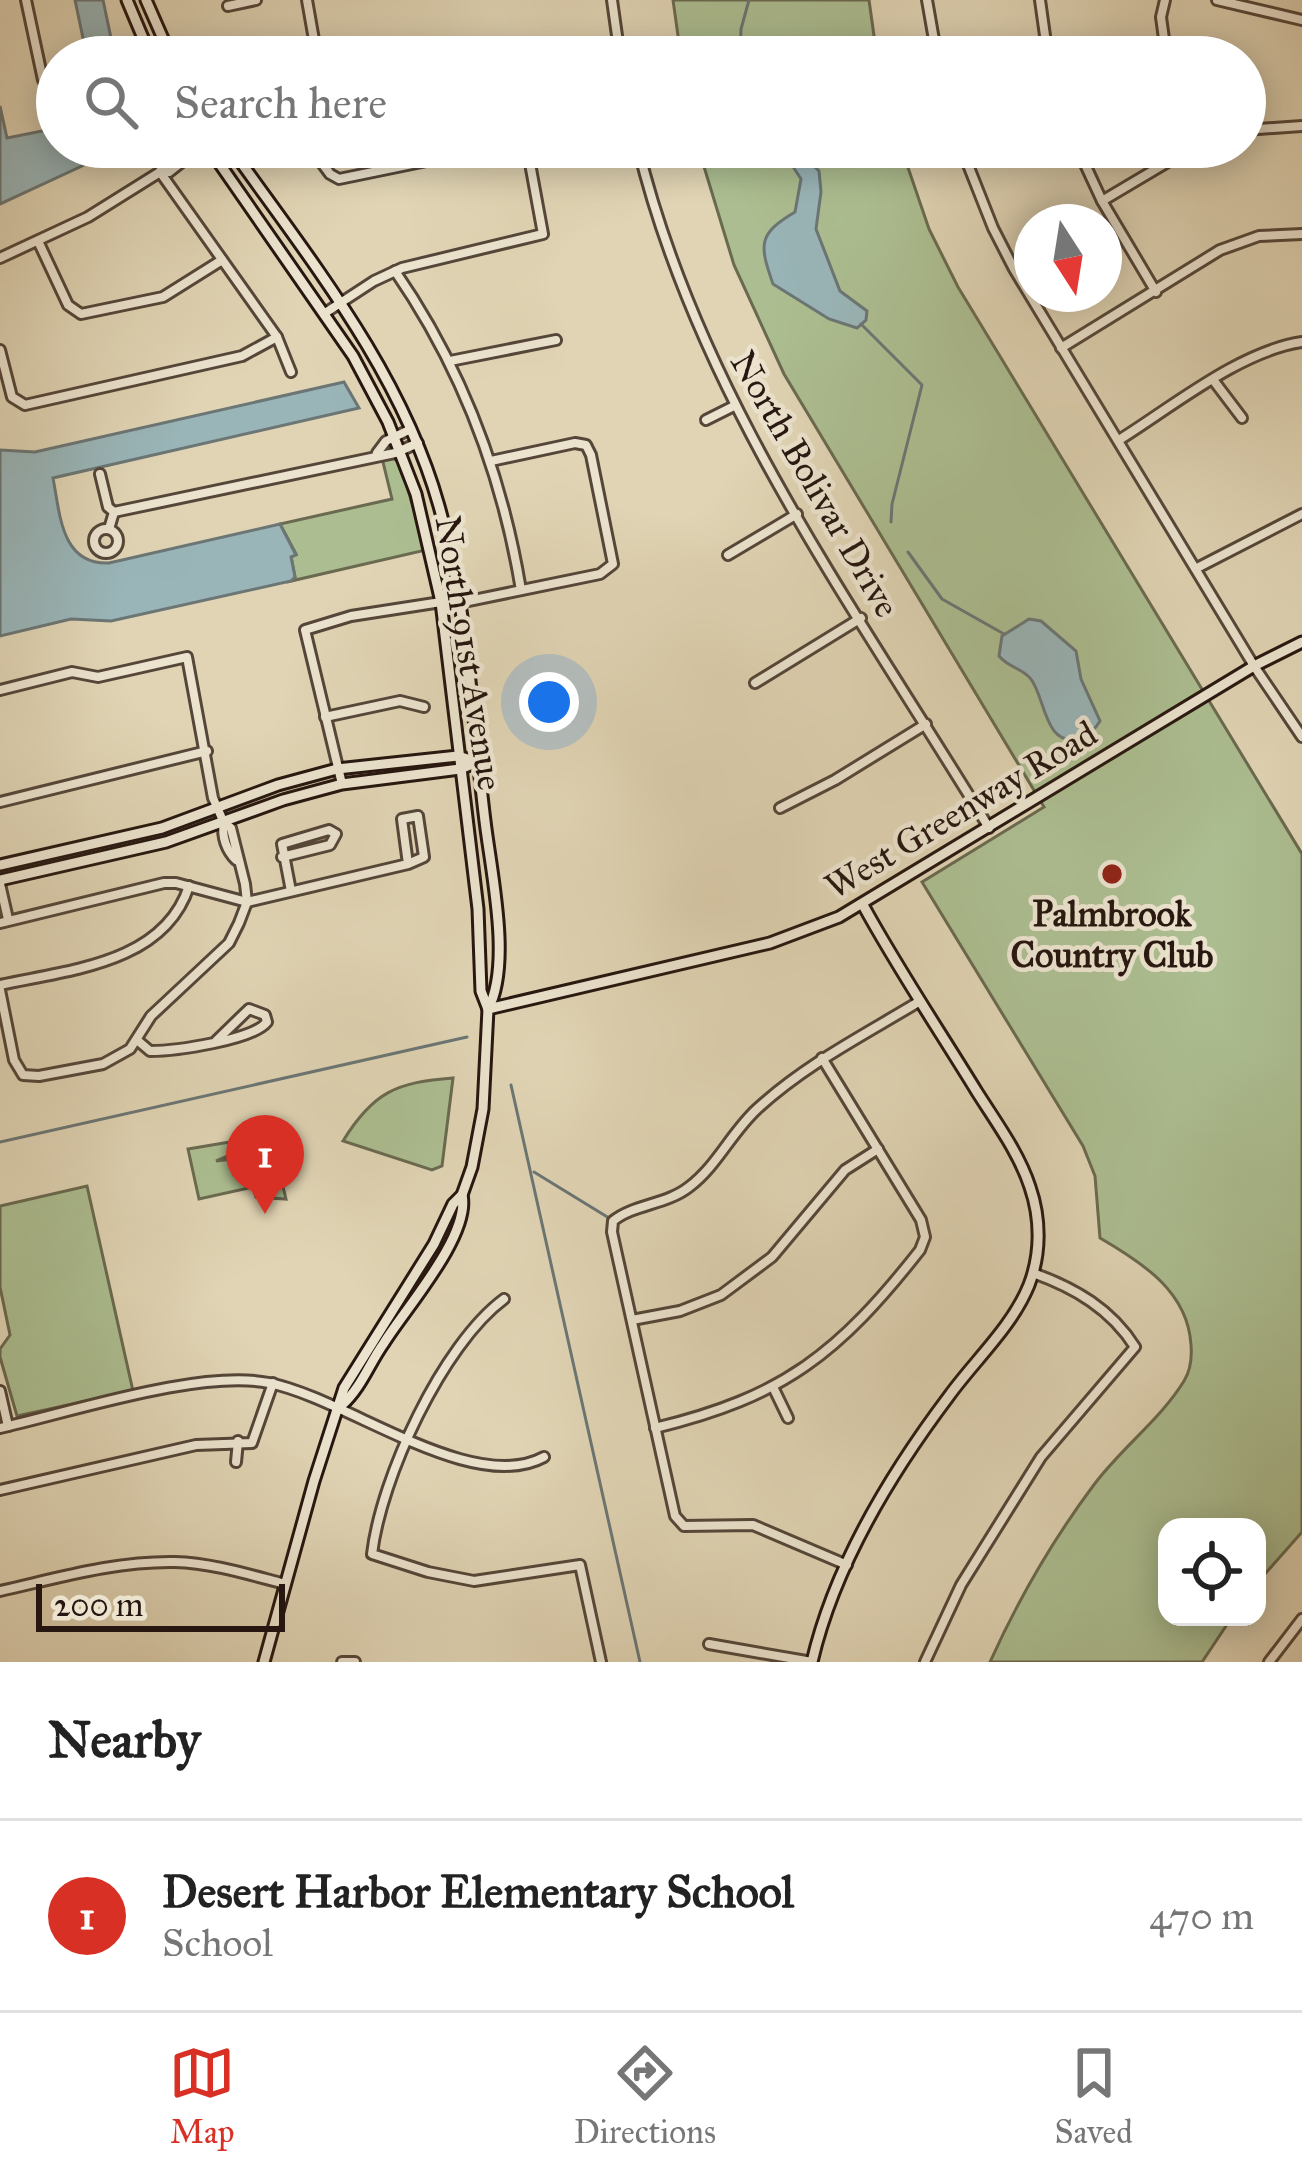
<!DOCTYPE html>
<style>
:root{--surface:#fff;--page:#f6f6f6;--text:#222;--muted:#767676;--line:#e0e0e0;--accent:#d93025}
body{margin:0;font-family:"IM FELL Great Primer",serif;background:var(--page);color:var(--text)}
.controls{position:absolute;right:36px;bottom:36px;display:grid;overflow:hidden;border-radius:24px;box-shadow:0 6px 30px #0003}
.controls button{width:108px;height:108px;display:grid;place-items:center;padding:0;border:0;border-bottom:3px solid var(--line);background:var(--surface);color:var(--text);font:60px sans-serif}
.compass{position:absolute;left:1014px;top:204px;width:108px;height:108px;border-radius:50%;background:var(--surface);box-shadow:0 6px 30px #0003;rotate:168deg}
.scale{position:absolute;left:36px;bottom:30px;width:249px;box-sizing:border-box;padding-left:12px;border:6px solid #271710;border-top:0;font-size:33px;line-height:42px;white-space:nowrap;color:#271710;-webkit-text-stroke:9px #ebe3ce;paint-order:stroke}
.you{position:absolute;left:549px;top:702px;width:42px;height:42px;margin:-30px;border:9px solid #fff;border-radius:50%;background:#1a73e8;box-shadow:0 0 0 18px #1a73e833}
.badge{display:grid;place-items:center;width:78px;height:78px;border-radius:50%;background:var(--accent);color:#fff;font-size:39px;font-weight:700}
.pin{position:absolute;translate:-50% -99px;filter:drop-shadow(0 3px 6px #0008)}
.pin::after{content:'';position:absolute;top:63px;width:42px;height:36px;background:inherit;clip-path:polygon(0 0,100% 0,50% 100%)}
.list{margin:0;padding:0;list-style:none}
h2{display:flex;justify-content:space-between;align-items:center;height:156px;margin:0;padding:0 48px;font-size:51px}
h2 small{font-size:39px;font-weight:400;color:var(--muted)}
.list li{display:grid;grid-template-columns:78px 1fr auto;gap:36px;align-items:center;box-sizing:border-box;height:192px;padding:0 48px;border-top:3px solid var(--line)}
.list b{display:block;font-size:45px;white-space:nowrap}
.list p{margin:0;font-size:39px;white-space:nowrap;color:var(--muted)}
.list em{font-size:39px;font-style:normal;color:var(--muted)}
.icon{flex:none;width:66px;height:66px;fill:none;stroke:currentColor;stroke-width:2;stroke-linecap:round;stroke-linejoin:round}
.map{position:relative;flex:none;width:1302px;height:1662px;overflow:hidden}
.search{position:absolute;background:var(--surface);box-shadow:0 6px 30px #0003;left:36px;right:36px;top:36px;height:132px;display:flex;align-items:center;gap:30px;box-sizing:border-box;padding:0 42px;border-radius:66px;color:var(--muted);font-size:45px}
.sheet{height:348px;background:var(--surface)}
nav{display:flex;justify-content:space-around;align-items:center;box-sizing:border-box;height:168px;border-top:3px solid var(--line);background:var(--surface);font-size:33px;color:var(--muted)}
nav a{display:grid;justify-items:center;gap:6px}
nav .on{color:var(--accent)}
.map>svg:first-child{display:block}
.green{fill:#acbe91;stroke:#6a6a50;stroke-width:3}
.water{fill:#99b5b8;stroke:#6b7675;stroke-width:3}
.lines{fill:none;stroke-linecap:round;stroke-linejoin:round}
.stream{stroke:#6b7675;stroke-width:3}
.street-casing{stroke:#554639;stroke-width:14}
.secondary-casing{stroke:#271710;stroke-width:15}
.street{stroke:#ebe3ce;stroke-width:8}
.secondary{stroke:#ebe3ce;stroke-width:9}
.poi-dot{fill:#8f2418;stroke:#ebe3ce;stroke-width:4.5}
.labels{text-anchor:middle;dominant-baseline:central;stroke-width:9;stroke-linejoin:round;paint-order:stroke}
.street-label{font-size:36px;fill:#271710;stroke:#ebe3ce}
.poi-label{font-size:36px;font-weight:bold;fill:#271710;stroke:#ebe3ce}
</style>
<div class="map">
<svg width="1302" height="1662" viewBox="0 0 1302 1662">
<rect width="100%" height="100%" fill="#e0d4b4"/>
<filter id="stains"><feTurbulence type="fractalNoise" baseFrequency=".00167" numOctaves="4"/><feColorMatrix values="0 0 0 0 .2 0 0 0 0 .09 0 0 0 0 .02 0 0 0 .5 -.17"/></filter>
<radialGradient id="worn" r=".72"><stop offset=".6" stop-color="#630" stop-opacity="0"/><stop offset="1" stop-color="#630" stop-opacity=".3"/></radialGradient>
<g class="green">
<polygon points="673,0 869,0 877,57 681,57"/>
<path d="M698 147H901L929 229 958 287 1302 854V1532L1257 1583V1527H1167V1617H1232L1202 1662H990C1018 1600 1052 1541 1093 1486 1120 1449 1160 1420 1184 1381 1191 1370 1192 1358 1191 1345 1188 1292 1143 1263 1100 1238L1095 1176 1083 1146 922 882 1044 807 784 374 734 265Z"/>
<polygon points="382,458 393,458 400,463 426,550 291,581 295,577 291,556 296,554 280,524 392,499"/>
<path d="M453 1078 442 1166 432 1170 343 1141C373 1092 397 1082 453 1078Z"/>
<polygon points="230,1142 233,1154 216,1161 275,1154 286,1199 256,1197 253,1187 199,1199 188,1149"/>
<polygon points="87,1186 133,1391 17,1416 0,1357 0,1349 10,1335 0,1287 0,1206"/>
</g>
<g class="water">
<polygon points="75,0 103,0 115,57 87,57"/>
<polygon points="0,106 7,138 57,128 57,147 112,147 82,166 0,204"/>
<path d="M751 147H794L819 171 821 192 816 229 840 291 867 311 866 320 857 328 829 319 773 284C759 244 758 234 795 212L801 179 790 162 755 153Z"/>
<path d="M344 382 359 408 53 478C60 514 61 565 109 563L280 524 296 555 291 557 295 577 291 581 111 621 71 619 0 636V450L35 452Z"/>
<path d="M1029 619 1041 621 1076 651 1081 679 1100 721C1095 729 1090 735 1079 738 1044 749 1045 694 1030 678 1021 668 1008 667 999 656L1002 636Z"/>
</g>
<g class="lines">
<g class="stream">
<polyline points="740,57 741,29 749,0"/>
<polyline points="861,324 922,385 892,504 891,522"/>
<polyline points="908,552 942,599 1004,634"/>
<polyline points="511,1085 640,1662"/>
<polyline points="0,1142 467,1037"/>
<polyline points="534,1172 609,1218"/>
</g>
<g class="street-casing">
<g id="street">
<polyline points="26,0 43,80"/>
<polyline points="307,0 317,57"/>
<polyline points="612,0 620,57"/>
<polyline points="927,0 937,57"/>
<polyline points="1040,0 1048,57"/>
<polyline points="1217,0 1302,20"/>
<polyline points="228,6 256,0"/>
<polyline points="1164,39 1161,17 1165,0"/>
<polyline points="448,57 502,46 507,57"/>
<polyline points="1245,130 1302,126"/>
<polyline points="310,147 330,174 339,179 495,147"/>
<path d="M638 147C698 396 857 611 989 828"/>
<polyline points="961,147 993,228 1014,269 1254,666 1302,737"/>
<polyline points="1077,147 1102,201 1156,292"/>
<polyline points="160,172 277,337 291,372"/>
<polyline points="160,172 163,164 188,147"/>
<polyline points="1102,201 1193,147"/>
<polyline points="38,241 68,305 81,314 163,297 222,260"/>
<polyline points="0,258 88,217 160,172 169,172 201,147"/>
<path d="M395 271C462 368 502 474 521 590"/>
<polyline points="325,313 374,281 402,268 543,234 527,147"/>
<polyline points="1061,348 1220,250 1259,236 1302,234"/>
<polyline points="0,350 12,397 25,405 242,356 277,337"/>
<polyline points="450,361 556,340"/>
<polyline points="1214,381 1242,418"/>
<polyline points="706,420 734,406"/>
<path d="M1119 440C1172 407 1240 351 1302 342"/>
<polyline points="377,453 386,441 411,429"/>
<polyline points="100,474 108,507 114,512 109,529"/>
<polyline points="114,512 395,453 418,443"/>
<circle cx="106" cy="541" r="12"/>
<polyline points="728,555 797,514"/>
<polyline points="1197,568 1302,514"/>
<polyline points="459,603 600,574 613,564 591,455 586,445 575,443 491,461"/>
<polyline points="755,683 861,618"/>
<polyline points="0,690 72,672 98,677 187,657 213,798 224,823 231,828 245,884 247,902 239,923 229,943 151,1016 130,1049 103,1064 39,1076 23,1075 14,1060 0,990"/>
<polyline points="325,717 400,701 424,707"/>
<polyline points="342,784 305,630 351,616 441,602"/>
<polyline points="0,802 207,751"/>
<polyline points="780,808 835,780 926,724"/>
<path d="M224 823C221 837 227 851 236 860"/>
<polyline points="282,857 330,845 336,834 329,830 282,844 291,891"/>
<polyline points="0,884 8,919"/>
<polyline points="0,923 164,883 176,883 247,902 408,864 424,857 418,816 402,819 408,864"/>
<path d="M0 985C68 970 164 964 189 886"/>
<path d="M137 1040 150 1051C175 1051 253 1040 267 1022L265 1015 249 1009 216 1041"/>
<path d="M504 1299C442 1345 381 1478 372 1554L428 1572 474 1581 580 1565 601 1662"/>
<polyline points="632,1320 680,1311 721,1295 772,1257 845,1170 878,1149"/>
<polyline points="774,1389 788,1418"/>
<polyline points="0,1391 8,1426"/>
<path d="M0 1428C71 1412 201 1369 269 1383 346 1398 472 1496 544 1457"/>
<path d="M655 1428C784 1397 839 1353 920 1250L925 1237 921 1220 822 1058"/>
<polyline points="236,1462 238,1441"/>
<polyline points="0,1490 196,1445 252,1443 273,1383"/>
<path d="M847 1565 753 1525 684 1526 675 1516 612 1232 613 1221C634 1204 666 1205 689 1187 717 1166 731 1133 757 1109 806 1064 864 1035 920 1001"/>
<path d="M0 1591C58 1578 115 1561 175 1562 212 1563 250 1575 285 1584"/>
<polyline points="709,1644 812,1662"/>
<polyline points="342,1662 355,1662"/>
<path d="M925 1662 961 1585 1041 1457 1135 1347C1111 1309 1075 1288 1033 1273"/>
<polyline points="1269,1662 1302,1619"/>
</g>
</g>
<g class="secondary-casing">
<g id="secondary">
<polyline points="127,0 151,57"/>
<polyline points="146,0 171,57"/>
<polyline points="208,147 353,356 388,422 416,494 441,602 478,909 481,991 488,1009 483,1109 472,1167 462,1195 453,1204 434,1244 344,1388 314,1481 264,1662"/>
<path d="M230 147C310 260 401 371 439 506 468 608 472 717 485 821 491 872 512 964 488 1009"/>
<polyline points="0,865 162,828 278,785 337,769 458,756 477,762"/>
<polyline points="0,880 166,842 283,800 342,784 460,769 477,762"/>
<polyline points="488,1009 770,943 839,917 1254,666 1302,642"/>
<path d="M342 1405C361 1388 369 1364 384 1343 405 1309 471 1235 462 1195"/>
<path d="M812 1662C834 1567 891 1473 949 1396 975 1360 1012 1327 1029 1285 1041 1254 1041 1219 1030 1187 1019 1153 996 1122 977 1092 939 1030 898 969 863 905"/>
</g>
</g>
<use href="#street" class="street"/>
<use href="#secondary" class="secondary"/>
</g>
<circle class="poi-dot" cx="1112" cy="874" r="12"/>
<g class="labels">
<g class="street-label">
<text transform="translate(815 484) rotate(60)">North Bolivar Drive</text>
<text transform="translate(469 653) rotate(81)">North 91st Avenue</text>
<text transform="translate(961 810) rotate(-31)">West Greenway Road</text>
</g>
<g class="poi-label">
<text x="1112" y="914">Palmbrook<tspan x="1112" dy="41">Country Club</tspan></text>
</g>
</g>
<rect width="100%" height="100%" filter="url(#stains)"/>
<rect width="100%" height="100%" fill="url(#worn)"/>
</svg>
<div class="controls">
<button><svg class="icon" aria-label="locate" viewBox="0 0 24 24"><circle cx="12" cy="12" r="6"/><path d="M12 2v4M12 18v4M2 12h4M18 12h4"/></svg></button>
</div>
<svg class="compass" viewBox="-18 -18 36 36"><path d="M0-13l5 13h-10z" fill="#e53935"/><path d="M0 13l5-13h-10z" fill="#767676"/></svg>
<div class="scale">200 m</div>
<div class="you"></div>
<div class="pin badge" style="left:265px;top:1214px">1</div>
<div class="search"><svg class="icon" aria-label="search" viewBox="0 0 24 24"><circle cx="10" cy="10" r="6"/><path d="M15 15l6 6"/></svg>Search here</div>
</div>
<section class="sheet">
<h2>Nearby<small></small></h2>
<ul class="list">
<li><span class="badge">1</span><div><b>Desert Harbor Elementary School</b><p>School</p></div><em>470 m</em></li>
</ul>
</section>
<nav>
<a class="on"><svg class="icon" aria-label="map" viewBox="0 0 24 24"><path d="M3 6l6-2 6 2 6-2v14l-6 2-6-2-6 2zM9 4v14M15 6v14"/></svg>Map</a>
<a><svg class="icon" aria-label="directions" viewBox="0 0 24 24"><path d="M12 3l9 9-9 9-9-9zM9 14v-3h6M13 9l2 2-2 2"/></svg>Directions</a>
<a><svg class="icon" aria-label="saved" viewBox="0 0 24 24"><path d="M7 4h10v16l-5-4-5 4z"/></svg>Saved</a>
</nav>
